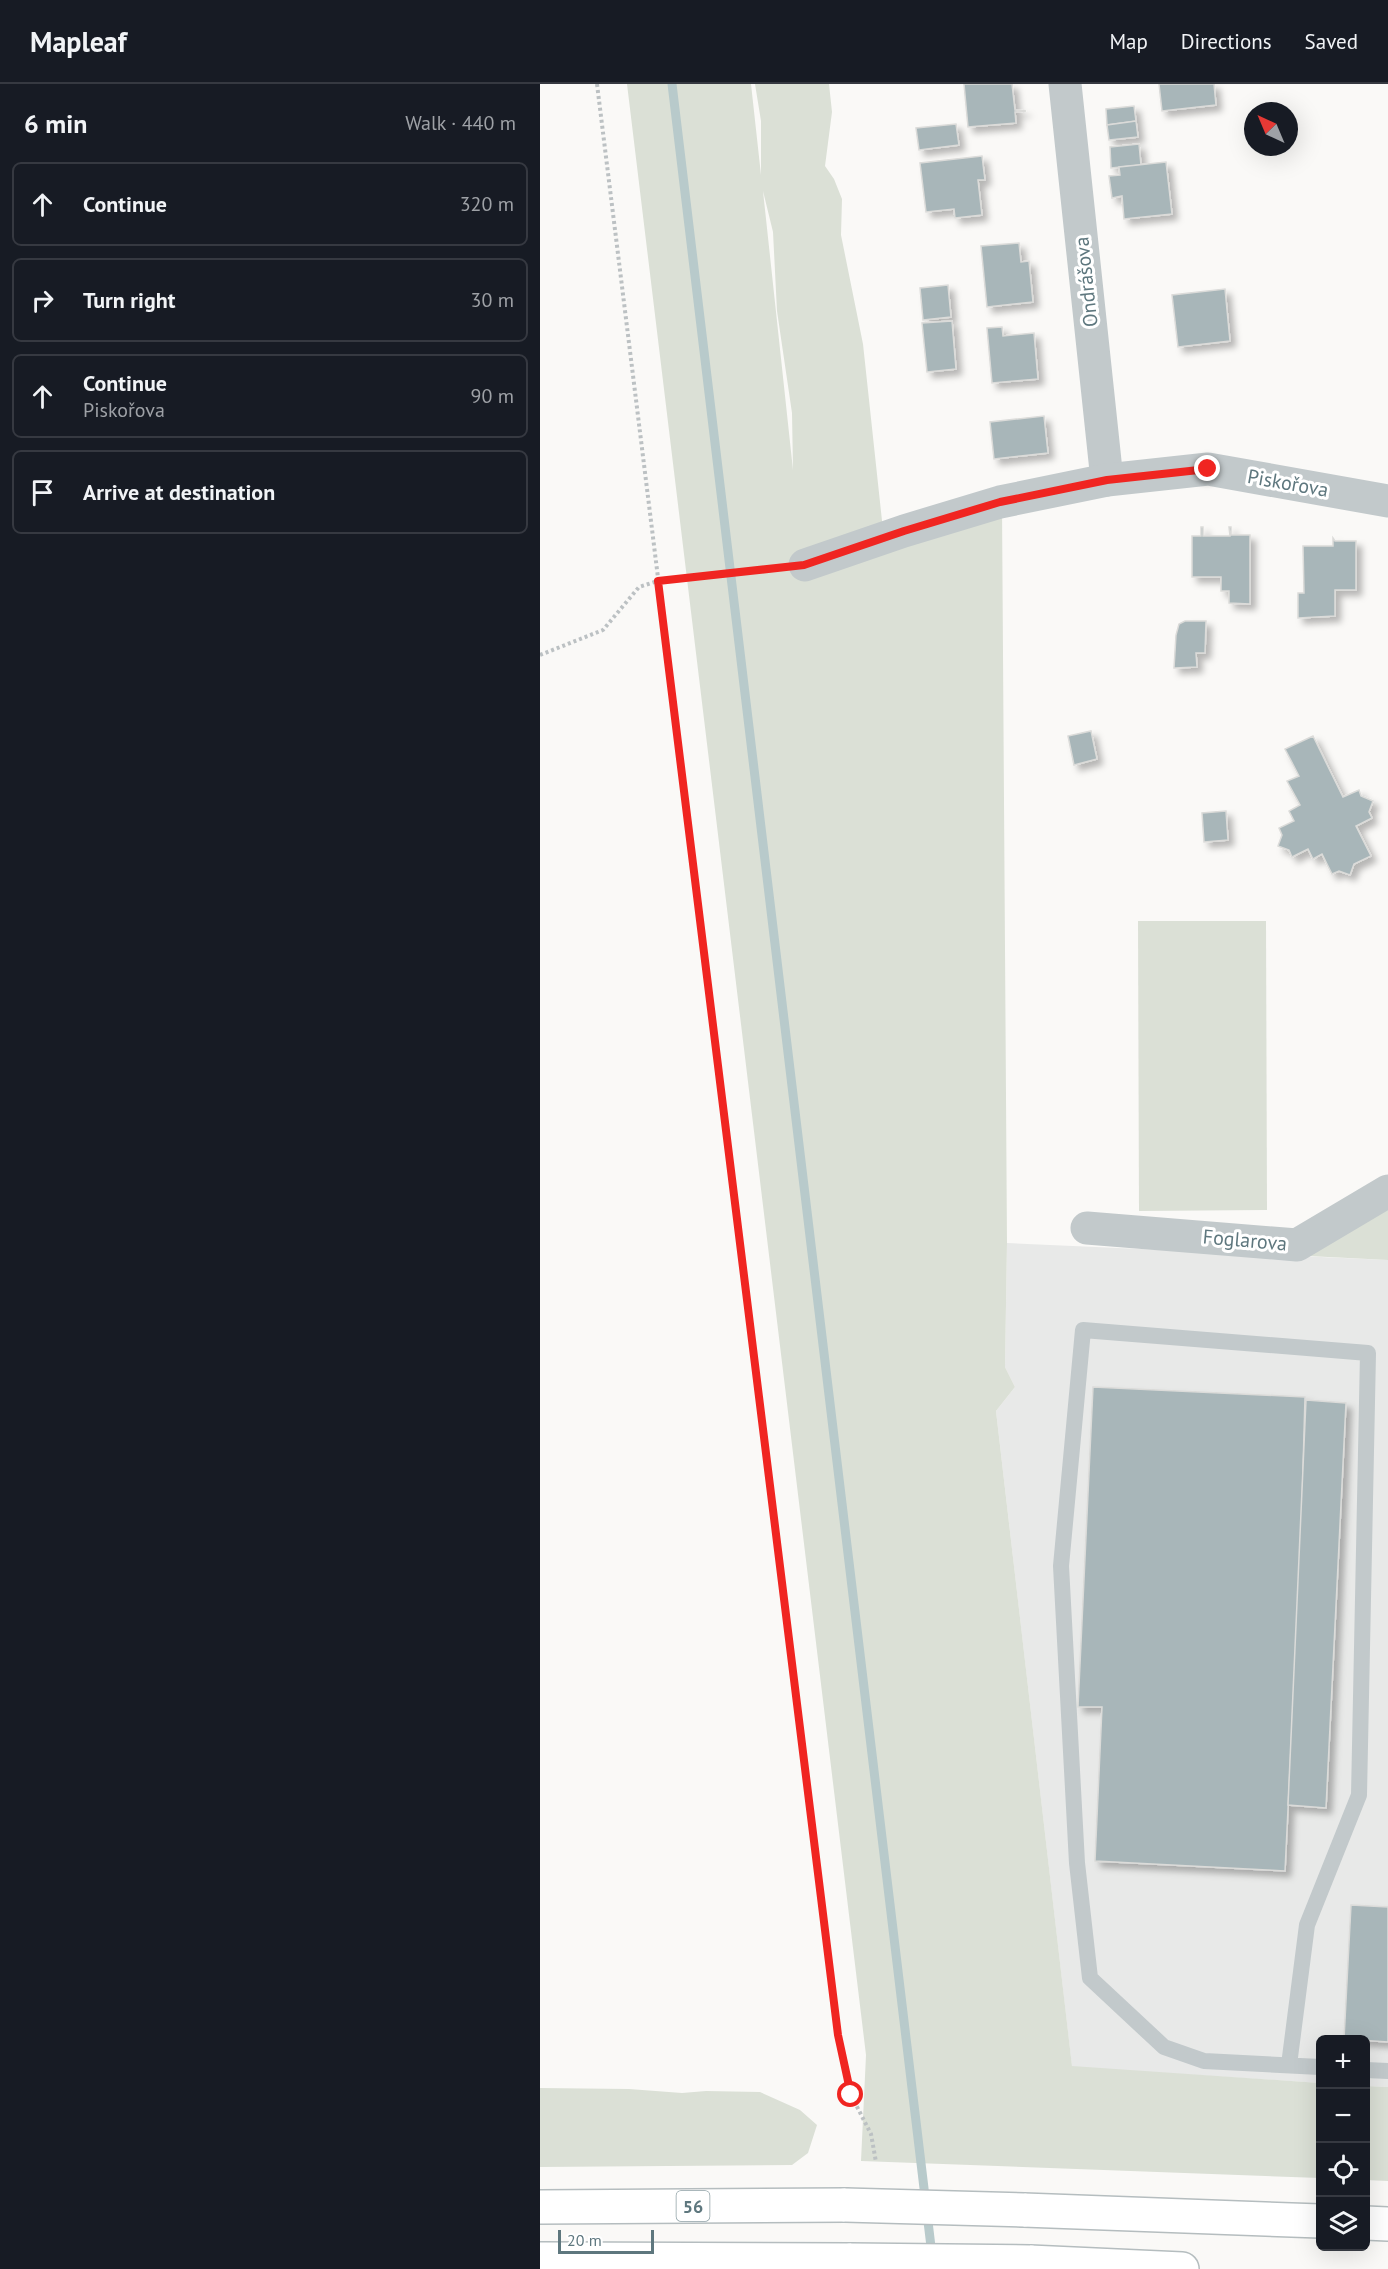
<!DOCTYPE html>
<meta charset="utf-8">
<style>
:root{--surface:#171b24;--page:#242831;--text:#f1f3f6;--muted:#9ea1a6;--line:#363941}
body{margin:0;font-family:"PT Sans",sans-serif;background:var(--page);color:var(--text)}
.controls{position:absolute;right:18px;bottom:18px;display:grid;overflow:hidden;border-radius:9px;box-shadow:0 6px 24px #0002}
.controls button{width:54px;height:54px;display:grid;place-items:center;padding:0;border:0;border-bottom:2px solid var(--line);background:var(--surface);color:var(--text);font:30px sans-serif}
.compass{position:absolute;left:704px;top:18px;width:54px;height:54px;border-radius:50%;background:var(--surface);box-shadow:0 6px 24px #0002;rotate:316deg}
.scale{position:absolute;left:18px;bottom:15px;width:96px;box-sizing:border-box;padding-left:6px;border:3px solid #5e777e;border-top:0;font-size:16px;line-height:21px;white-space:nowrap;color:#5e777e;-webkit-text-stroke:4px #fff;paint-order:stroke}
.stop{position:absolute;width:18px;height:18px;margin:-14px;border:4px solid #f02521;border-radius:50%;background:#fff}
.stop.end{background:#f02521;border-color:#fff;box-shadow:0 2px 6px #0008}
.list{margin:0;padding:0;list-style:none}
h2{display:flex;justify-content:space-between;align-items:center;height:78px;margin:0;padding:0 24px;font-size:26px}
h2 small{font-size:20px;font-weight:400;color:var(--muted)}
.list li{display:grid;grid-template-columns:39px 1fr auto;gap:18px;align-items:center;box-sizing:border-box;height:84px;margin:0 12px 12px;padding:0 12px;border:2px solid var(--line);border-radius:9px}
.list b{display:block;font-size:22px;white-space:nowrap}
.list p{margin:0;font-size:20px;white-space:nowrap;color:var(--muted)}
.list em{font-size:20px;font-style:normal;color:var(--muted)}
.icon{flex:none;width:33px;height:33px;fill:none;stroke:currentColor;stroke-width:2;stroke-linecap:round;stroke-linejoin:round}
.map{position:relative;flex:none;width:848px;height:2185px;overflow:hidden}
header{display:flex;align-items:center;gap:36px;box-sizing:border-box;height:84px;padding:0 30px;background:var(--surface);border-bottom:2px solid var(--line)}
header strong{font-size:28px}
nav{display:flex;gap:33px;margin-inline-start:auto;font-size:21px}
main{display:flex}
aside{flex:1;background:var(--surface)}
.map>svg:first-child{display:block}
.built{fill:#e8e9e8}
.green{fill:#dbe0d6;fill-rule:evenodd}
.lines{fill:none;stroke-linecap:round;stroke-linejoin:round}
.stream{stroke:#b8cacb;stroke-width:9}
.building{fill:#a8b6b9;stroke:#dbdbd9;stroke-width:1.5;filter:url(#shadow)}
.primary-casing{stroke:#b5bdbf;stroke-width:36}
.path{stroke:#bcc1c3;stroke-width:4;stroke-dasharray:3 3;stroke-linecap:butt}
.service{stroke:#c2c9cb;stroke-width:16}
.minor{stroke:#c2c9cb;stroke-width:33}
.primary{stroke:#fff;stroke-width:33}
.primary-bridge-casing{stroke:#b5bdbf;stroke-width:36;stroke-linecap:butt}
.primary-bridge{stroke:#fff;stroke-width:33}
.route{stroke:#f02521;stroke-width:8}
.labels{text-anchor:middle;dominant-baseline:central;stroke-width:6;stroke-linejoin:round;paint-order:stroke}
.shield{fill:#fff;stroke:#8ea0a5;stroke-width:1.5}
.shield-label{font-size:18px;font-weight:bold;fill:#5e777e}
.street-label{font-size:20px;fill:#5e777e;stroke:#fff}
</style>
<header>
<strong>Mapleaf</strong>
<nav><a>Map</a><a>Directions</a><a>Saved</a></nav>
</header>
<main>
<aside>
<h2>6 min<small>Walk · 440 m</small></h2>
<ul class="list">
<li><svg class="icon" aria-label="ahead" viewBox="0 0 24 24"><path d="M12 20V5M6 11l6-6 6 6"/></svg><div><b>Continue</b></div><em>320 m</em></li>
<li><svg class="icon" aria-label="right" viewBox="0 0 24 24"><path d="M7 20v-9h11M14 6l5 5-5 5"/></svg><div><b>Turn right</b></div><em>30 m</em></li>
<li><svg class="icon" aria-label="ahead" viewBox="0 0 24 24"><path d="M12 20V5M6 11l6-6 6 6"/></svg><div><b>Continue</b><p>Piskořova</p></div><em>90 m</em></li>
<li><svg class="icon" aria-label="arrive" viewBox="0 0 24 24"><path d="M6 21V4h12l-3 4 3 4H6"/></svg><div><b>Arrive at destination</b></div></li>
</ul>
</aside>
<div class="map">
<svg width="848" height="2185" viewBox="0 0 848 2185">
<defs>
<filter id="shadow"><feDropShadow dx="5.5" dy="5.5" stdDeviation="3" flood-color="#0004"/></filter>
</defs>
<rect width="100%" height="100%" fill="#faf9f7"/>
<polygon class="built" points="467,1159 848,1176 848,2003 826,2002 826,1956 780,1956 780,1999 532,1983 456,1327 475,1303 465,1283"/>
<g class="green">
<path d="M87 0H211L221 91V37L215 0H289L292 28 285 82 294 95 302 115 301 151 323 260 343 446 462 422 467 1159 465 1283 475 1303 456 1327 532 1982 780 1999V2094L321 2077 326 1971ZM223 107 233 148 237 227 252 329 253 386Z"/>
<polygon points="598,837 726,837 727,1126 599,1127"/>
<polygon points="848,1113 848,1176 768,1172"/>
<polygon points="826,2002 848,2003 848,2097 826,2096"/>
<polygon points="0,2004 89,2005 142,2009 166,2007 220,2008 260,2026 277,2041 268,2069 252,2081 0,2083"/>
</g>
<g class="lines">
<polyline class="stream" points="132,0 392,2171"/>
</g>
<g class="building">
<polygon points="424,0 472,0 475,26 486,27 475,28 476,39 428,43"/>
<polygon points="619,0 674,0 676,21 622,27"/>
<polygon points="594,22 596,37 567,41 566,25"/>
<polygon points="596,37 598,53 569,56 567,41"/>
<polygon points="416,40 419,61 379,66 376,44"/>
<polygon points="599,60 601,81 571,84 570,63"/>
<polygon points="442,72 445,96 438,96 442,131 415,134 414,125 386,128 380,79"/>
<polygon points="626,78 632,130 584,135 582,112 572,114 569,92 580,91 579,83"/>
<polygon points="479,159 481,178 489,177 493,218 447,223 441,162"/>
<polygon points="408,201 411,233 383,236 380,204"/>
<polygon points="685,205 690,257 638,263 632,211"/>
<polygon points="412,237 416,285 387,288 382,239"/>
<polygon points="462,243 463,252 494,249 498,295 452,299 447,244"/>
<polygon points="504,332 508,369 454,375 450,338"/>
<polygon points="661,443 663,443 663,452 690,452 689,443 691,443 691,451 710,451 710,520 689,519 689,507 681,507 681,493 652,493 652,452 661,452"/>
<polygon points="793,454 795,457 816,457 816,506 795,506 795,532 758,534 758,509 764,509 763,462 793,462"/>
<polygon points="645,537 666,537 665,569 656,569 657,583 634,584 636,551 639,540"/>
<polygon points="551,647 557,675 534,681 528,652"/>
<polygon points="773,652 803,713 819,706 821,712 833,717 829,728 832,734 816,742 831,772 814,780 810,791 799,787 792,790 782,770 773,775 768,765 752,773 749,766 738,762 742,751 739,744 754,737 749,727 760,721 747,697 759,692 745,665"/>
<polygon points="686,727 688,756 664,758 662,729"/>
<polygon points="553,1303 765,1313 761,1458 745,1787 555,1777 562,1623 538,1623"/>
<polygon points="766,1316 806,1319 786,1724 748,1721"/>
<polygon points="811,1821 848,1823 848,1958 804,1955"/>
</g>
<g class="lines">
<g class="primary-casing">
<g id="primary">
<polyline points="0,2123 305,2121"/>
<polyline points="484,2126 780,2137"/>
<polyline points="826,2139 848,2140"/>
<polyline points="0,2175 311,2176"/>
<polyline points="490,2178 642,2185"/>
</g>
</g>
<g class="path">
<polyline points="57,0 298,1951 311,2011 331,2050 336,2078"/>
<polyline points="0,571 63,546 99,503 124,495 233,484"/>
</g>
<g class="service">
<polyline points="749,1981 767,1841 819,1711 828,1269 543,1246 521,1482 537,1779 550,1894 624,1963 664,1977 780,1983"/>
<polyline points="826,1986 848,1987"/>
</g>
<g class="minor">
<polyline points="525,0 567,396"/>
<polyline points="265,481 364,447 460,418 567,396 668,385 848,417"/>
<polyline points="547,1144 757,1161 848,1107"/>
</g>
<use href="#primary" class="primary"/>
<g class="primary-bridge-casing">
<g id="primary-bridge">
<polyline points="305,2121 484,2126"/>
<polyline points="311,2176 490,2178"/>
</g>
</g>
<use href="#primary-bridge" class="primary-bridge"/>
</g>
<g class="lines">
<polyline class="route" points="311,2011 298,1951 118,497 264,481 364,447 460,418 567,396 668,385"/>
</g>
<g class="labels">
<rect class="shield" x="136.5" y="2107" width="33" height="30" rx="4.5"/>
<g class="shield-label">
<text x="153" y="2122">56</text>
</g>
<g class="street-label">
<text transform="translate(546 198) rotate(-96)">Ondrášova</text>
<text transform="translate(748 399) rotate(10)">Piskořova</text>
<text transform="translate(705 1156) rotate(5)">Foglarova</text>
</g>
</g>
</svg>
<div class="controls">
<button>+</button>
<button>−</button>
<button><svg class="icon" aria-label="locate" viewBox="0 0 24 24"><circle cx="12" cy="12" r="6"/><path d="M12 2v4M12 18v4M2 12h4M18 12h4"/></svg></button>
<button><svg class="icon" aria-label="layers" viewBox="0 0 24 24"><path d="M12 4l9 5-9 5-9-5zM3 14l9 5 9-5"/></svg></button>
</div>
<svg class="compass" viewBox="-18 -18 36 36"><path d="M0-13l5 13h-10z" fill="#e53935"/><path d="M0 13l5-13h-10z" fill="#9ea1a6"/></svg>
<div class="scale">20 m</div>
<div class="stop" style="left:311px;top:2011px"></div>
<div class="stop end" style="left:668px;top:385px"></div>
</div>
</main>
